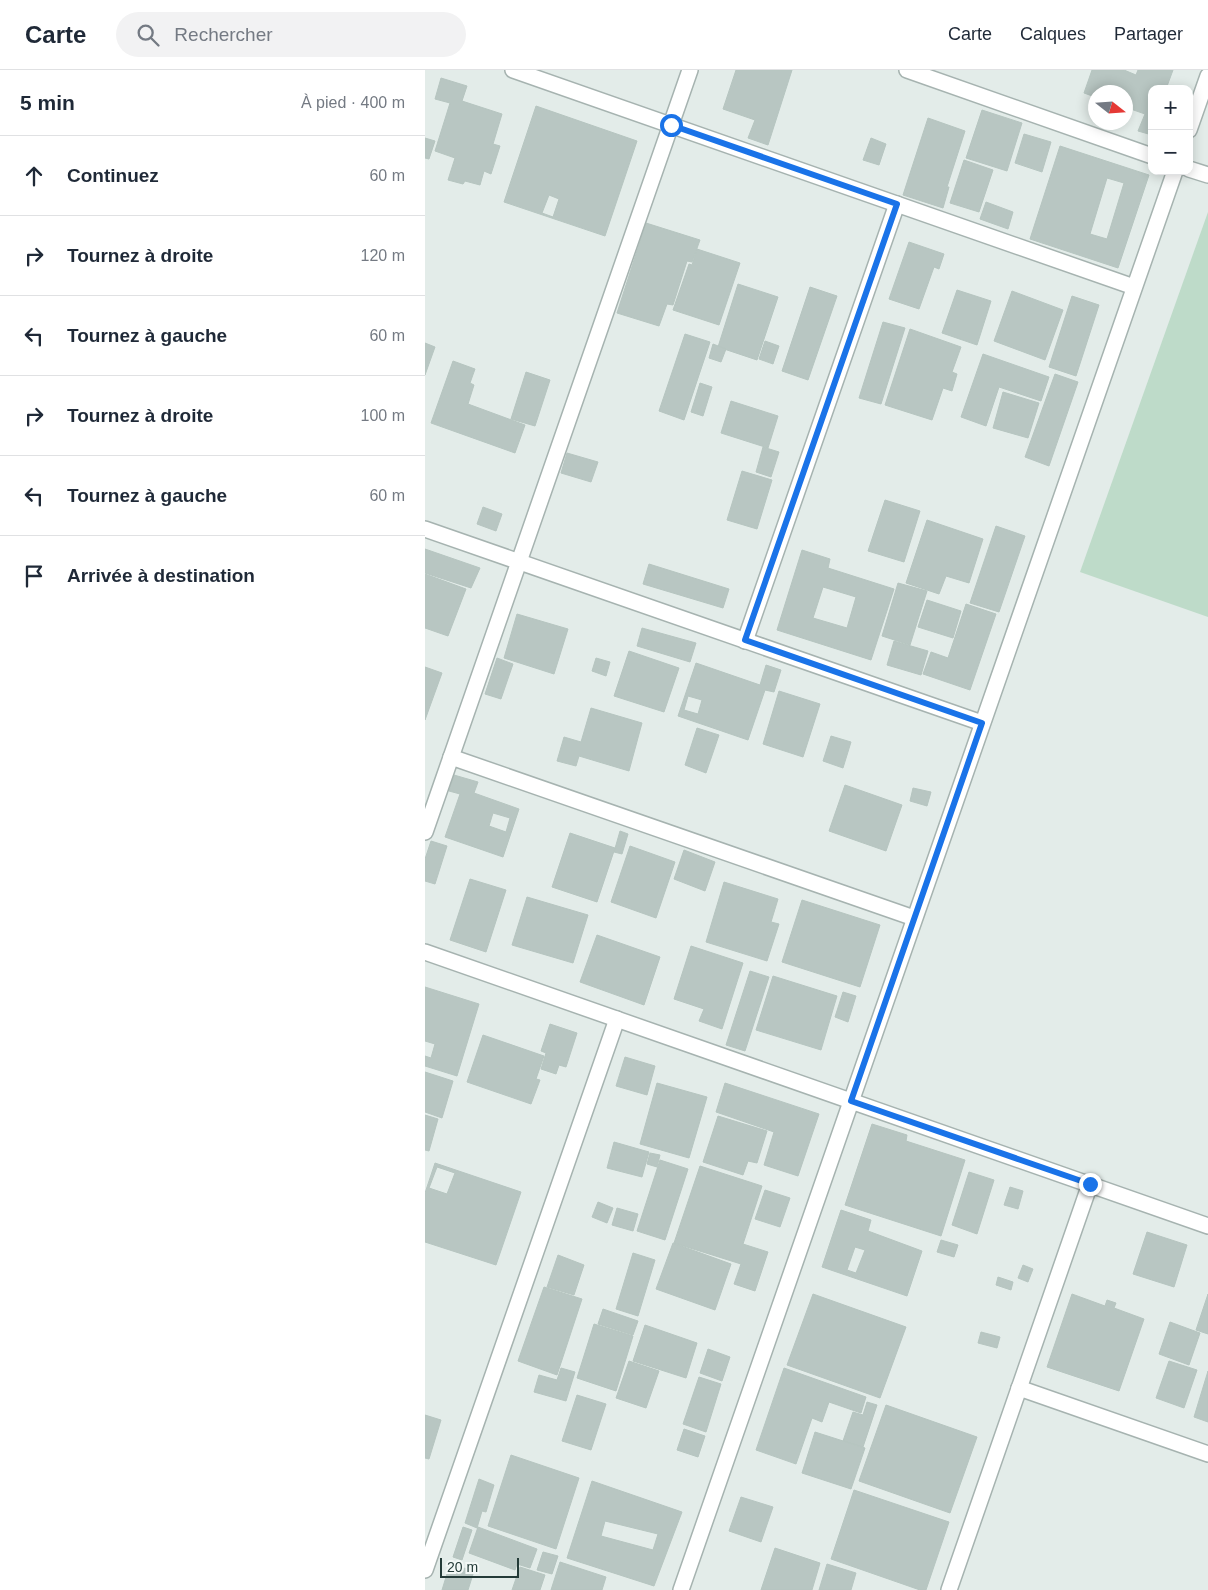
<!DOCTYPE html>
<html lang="fr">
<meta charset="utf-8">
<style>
:root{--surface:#fff;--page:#f2f2f3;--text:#1f2937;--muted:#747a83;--line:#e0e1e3}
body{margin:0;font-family:Arial,sans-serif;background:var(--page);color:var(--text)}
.controls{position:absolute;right:15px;top:15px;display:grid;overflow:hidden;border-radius:10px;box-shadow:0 2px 12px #0003}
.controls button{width:45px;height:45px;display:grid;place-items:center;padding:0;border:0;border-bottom:1px solid var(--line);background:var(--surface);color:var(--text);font:25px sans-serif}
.compass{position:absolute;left:663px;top:15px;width:45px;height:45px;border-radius:50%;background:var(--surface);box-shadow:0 2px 12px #0003;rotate:107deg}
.scale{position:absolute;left:15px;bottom:12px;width:79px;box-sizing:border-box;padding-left:5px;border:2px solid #243b38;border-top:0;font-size:14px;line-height:18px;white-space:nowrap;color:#243b38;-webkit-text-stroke:4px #f3f8f6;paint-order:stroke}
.stop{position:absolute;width:15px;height:15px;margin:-11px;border:4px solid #1a73e8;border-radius:50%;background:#fff}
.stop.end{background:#1a73e8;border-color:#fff;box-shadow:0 1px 5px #0008}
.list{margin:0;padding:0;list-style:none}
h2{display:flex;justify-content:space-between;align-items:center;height:65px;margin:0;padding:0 20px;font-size:21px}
h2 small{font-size:16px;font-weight:400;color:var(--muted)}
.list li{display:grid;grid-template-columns:32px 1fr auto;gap:15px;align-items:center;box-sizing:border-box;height:80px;padding:0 20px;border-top:1px solid var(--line)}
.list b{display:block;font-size:19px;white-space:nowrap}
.list em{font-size:16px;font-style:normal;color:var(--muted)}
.icon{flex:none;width:28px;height:28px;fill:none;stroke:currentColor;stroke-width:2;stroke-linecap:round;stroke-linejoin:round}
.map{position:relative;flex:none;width:783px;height:1520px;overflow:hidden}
header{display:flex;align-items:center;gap:30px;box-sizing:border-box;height:70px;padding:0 25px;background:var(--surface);border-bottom:1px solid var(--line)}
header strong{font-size:24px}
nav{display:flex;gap:28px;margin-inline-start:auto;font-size:18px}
.search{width:350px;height:45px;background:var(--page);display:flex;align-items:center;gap:12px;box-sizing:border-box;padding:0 18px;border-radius:28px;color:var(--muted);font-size:19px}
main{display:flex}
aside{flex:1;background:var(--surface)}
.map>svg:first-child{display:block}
.green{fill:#bedbc9}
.building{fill:#b8c6c2;stroke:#b6c5c0;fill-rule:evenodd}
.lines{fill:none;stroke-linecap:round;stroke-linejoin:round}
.minor-casing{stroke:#a6b3b0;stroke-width:18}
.minor{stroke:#fff;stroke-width:15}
.route{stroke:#1a73e8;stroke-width:6}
</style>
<header>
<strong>Carte</strong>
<div class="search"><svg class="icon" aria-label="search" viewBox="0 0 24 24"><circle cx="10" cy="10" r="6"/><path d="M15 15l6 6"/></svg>Rechercher</div>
<nav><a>Carte</a><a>Calques</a><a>Partager</a></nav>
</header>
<main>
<aside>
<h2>5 min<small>À pied · 400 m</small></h2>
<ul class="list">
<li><svg class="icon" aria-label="ahead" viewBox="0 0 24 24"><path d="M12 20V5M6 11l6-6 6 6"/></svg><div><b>Continuez</b></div><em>60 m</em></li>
<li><svg class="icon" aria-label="right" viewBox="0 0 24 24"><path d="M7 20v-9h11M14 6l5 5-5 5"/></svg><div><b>Tournez à droite</b></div><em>120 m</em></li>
<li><svg class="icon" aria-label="left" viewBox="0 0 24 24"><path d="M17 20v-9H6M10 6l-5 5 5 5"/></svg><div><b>Tournez à gauche</b></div><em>60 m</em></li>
<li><svg class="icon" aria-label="right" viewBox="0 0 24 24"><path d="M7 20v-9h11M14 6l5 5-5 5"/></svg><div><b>Tournez à droite</b></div><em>100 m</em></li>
<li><svg class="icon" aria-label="left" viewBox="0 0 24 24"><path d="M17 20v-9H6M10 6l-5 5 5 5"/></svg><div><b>Tournez à gauche</b></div><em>60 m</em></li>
<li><svg class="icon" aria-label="arrive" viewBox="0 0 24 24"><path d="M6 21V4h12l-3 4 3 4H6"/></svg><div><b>Arrivée à destination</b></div></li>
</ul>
</aside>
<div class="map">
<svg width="783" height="1520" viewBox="0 0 783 1520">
<rect width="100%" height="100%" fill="#e3ece9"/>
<polygon class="green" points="783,142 783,547 655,502"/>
<g class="building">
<polygon points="311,0 367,0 343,75 323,68 330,50 298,39"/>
<polygon points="667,0 699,0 711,5 713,0 748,0 741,19 727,19 727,65 713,61 720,44 700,37 700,22 670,22 670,27 659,23"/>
<polygon points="16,8 42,16 37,31 77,44 68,74 75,76 66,104 59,101 55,115 40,111 38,114 23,110 30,88 10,81 25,33 10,29"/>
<path d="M111 36 212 71 180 166 79 132ZM124 125 134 129 128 147 117 143Z"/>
<polygon points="557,40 597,53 582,101 541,88"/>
<polygon points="503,48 540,61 522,117 524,117 518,138 478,125"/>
<polygon points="599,64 626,72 617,102 590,93"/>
<polygon points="0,68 10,71 4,89 0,88"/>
<polygon points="446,68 461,74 454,95 438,90"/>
<path d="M635 76 724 105 693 198 605 169ZM682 108 699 113 682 169 665 164Z"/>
<polygon points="539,90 568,100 554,142 525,133"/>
<polygon points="561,132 588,142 583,159 555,149"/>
<polygon points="221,153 275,170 267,192 262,191 248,235 242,234 234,256 192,243"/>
<polygon points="484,172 519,184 514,199 509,197 494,239 464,229"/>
<polygon points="272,179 315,193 294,255 248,240 264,194 267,195"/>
<polygon points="313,214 353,227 332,290 293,277"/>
<polygon points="385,217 412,226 383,310 357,301"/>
<polygon points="532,220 566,231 552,275 517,263"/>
<polygon points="587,221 638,240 620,290 569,271"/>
<polygon points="647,226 674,235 651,306 624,297"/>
<polygon points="458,252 480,258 456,334 434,328"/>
<polygon points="485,259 536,277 527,302 532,304 527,321 518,318 507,350 460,335"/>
<polygon points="260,264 285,272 259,350 234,341"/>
<polygon points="340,271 354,276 348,294 334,289"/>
<polygon points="0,273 10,277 0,305"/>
<polygon points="288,274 301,279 296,292 284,288"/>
<polygon points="558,284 624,307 616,331 574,317 561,356 536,347"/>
<polygon points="28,291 50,299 45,313 49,315 43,334 100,355 90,383 6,353"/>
<polygon points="101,302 125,310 110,356 86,349"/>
<polygon points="630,304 653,312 624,396 600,387"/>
<polygon points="275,313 287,317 278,346 266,342"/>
<polygon points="578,322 614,333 603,368 568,358"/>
<polygon points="306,331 353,346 343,378 296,363"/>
<polygon points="338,377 354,382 346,407 331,402"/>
<polygon points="142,383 173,392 166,412 136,403"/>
<polygon points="317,401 347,410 332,459 302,450"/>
<polygon points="460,430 495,441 479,492 443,481"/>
<polygon points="58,437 77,444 71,461 52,454"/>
<polygon points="502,450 558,469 544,513 521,506 514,524 481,513"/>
<polygon points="571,456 600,466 574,542 545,533"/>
<polygon points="0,479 55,498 46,518 0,503"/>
<path d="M377 480 405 489 403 498 469 519 446 590 352 560ZM398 517 431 527 422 558 388 548Z"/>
<polygon points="224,494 304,519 298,538 218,514"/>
<polygon points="0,504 41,519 23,566 0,558"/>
<polygon points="473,513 502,521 485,575 457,566"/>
<polygon points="502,530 536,541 528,568 493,557"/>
<polygon points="541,534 571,544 545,620 498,604 506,582 523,588"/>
<polygon points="92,544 143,559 129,604 79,588"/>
<polygon points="217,558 271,573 265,592 212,576"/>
<polygon points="469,571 503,581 496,605 462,595"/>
<polygon points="204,581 254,598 239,642 189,626"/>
<polygon points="72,588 88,594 76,629 60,624"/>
<polygon points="171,588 185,592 181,606 167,601"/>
<path d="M271 593 335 615 341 595 356 600 349 622 340 620 323 670 253 646ZM263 626 277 630 273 644 259 640Z"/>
<polygon points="0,597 17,603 0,650"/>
<polygon points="354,621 395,634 378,687 338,674"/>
<polygon points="166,638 217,653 204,701 154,686 151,696 132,691 139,667 156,672"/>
<polygon points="272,658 294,665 281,703 260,695"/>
<polygon points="406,666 426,672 418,698 398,691"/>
<path d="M29 705 53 712 49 723 94 739 78 787 20 767 35 724 24 721ZM68 743 85 748 81 762 64 756Z"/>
<polygon points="420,715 477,735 461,781 404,761"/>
<polygon points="488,718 506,722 502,736 485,731"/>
<polygon points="195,761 203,764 197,784 189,782"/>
<polygon points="145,763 190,778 172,832 127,817"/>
<polygon points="6,771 22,776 10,814 0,811 0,789"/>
<polygon points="205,776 250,792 231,848 186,832"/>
<polygon points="259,780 290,792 280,821 249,809"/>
<polygon points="45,809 81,820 61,882 25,870"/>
<polygon points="299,812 353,829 346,852 354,854 342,891 281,872"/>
<polygon points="102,827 163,845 148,893 87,875"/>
<polygon points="377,830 455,855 435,917 357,892"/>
<polygon points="172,865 235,887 219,935 155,912"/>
<polygon points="266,876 318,893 297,959 274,951 279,939 249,929"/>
<polygon points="325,901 344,907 320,981 301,975"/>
<polygon points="348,906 412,926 396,980 331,960"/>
<polygon points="0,917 54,934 32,1006 0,996 0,986 6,988 10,974 0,971"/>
<polygon points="418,922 431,926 423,952 410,947"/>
<polygon points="125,954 152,963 141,997 134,995 131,1004 116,999 121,983 116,981"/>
<polygon points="58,965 119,986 111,1009 115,1010 106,1034 42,1012"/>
<polygon points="200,987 230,996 222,1025 191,1016"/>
<polygon points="0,1002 28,1011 17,1048 0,1042"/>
<polygon points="232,1013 282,1027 264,1088 215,1074"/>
<polygon points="300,1013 394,1044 373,1106 339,1095 349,1062 291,1042"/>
<polygon points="0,1045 13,1049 4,1081 0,1080"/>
<polygon points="293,1046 342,1061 332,1093 323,1091 318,1105 278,1092"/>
<polygon points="447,1054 482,1065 481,1071 540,1090 516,1166 420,1135"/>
<polygon points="189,1072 224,1082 217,1107 182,1098"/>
<polygon points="225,1083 235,1085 232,1097 222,1094"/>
<polygon points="235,1090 263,1099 240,1170 212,1161"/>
<path d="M10 1093 96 1122 71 1195 0 1172V1123ZM12 1097 30 1103 22 1124 4 1118Z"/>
<polygon points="275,1096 337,1116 318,1174 343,1182 330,1221 309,1214 316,1194 249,1173"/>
<polygon points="544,1102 569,1110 552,1164 527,1155"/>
<polygon points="585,1117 598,1121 593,1139 579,1135"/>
<polygon points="340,1120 365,1128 355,1157 330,1149"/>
<polygon points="173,1132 188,1138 182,1153 167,1147"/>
<polygon points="192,1138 213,1144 208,1161 187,1155"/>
<path d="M416 1140 446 1150 443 1161 497 1181 482 1226 397 1197ZM430 1177 440 1180 431 1203 422 1200Z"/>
<polygon points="722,1162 762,1175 749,1217 708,1204"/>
<polygon points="516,1170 533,1175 529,1187 512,1182"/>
<polygon points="248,1173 306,1194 290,1240 231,1219"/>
<polygon points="208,1183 230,1190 213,1246 191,1239"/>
<polygon points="133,1185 159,1195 149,1225 122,1217"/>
<polygon points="598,1195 608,1199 603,1212 593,1208"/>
<polygon points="573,1207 588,1212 586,1220 571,1215"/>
<polygon points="119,1217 157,1229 132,1305 93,1291"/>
<polygon points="388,1224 481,1257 455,1328 362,1295"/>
<polygon points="647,1224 680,1236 682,1230 691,1233 689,1238 719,1249 694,1321 622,1297"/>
<polygon points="783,1224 783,1264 771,1260"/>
<polygon points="178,1239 213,1251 208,1265 173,1254"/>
<polygon points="745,1252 775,1263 764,1295 734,1284"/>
<polygon points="169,1254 208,1266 191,1321 152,1308"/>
<polygon points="220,1255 272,1273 261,1308 208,1291"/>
<polygon points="556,1262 575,1267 572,1278 553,1273"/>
<polygon points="283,1279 305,1287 297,1311 275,1303"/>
<polygon points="204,1291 234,1301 221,1338 191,1328"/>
<polygon points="744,1291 772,1300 759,1338 731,1328"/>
<polygon points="136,1298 150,1302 141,1331 109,1322 114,1305 132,1310"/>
<polygon points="359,1298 441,1327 436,1343 404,1332 397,1352 387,1348 371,1394 331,1380"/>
<polygon points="783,1301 783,1352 769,1347"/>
<polygon points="274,1307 296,1314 281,1362 258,1354"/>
<polygon points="152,1325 181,1334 166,1380 137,1371"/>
<polygon points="442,1332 452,1335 438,1377 418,1371 428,1342 438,1345"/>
<polygon points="461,1335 552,1367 525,1443 434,1411"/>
<polygon points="0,1345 16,1350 4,1389 0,1388"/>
<polygon points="259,1359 280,1366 273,1387 252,1380"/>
<polygon points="390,1362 440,1378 426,1419 377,1403"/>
<polygon points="86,1385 154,1408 131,1479 63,1456"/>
<polygon points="54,1409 69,1415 61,1442 57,1441 52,1458 40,1453"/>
<path d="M167 1411 257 1442 229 1516 142 1488ZM180 1451 233 1464 228 1480 176 1466Z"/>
<polygon points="429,1420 524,1452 501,1520 495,1520 406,1489"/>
<polygon points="316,1427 348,1437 336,1472 304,1461"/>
<polygon points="38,1457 47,1460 37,1490 28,1487"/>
<polygon points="53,1457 112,1479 105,1498 92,1494 90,1500 44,1483"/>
<polygon points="350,1478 395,1493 387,1520 336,1520"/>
<polygon points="118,1482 133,1486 127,1504 112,1500"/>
<polygon points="135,1492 181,1507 177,1520 126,1520"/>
<polygon points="25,1494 49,1501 43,1520 17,1520"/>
<polygon points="402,1494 431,1503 426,1520 394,1520"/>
<polygon points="95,1497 120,1505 115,1520 87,1520"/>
</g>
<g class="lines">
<g class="minor-casing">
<g id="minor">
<polyline points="88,0 709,217"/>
<polyline points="482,0 727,86"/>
<polyline points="764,60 783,6"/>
<polyline points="764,99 783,105"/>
<polyline points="0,459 557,653"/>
<polyline points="320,571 472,134"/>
<polyline points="26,687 489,848"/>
<polyline points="0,762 265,0"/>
<polyline points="0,882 783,1156"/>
<polyline points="594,1318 783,1384"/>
<polyline points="0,1500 192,949"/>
<polyline points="256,1520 750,101"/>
<polyline points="524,1520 665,1114"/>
</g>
</g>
<use href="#minor" class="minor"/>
</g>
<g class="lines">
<polyline class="route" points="246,55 472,134 320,570 557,653 426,1031 665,1114"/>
</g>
</svg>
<div class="controls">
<button>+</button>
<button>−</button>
</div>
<svg class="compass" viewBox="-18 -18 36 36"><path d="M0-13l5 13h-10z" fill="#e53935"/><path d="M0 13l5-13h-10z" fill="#747a83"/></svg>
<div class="scale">20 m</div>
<div class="stop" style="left:246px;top:55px"></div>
<div class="stop end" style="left:665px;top:1114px"></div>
</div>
</main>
